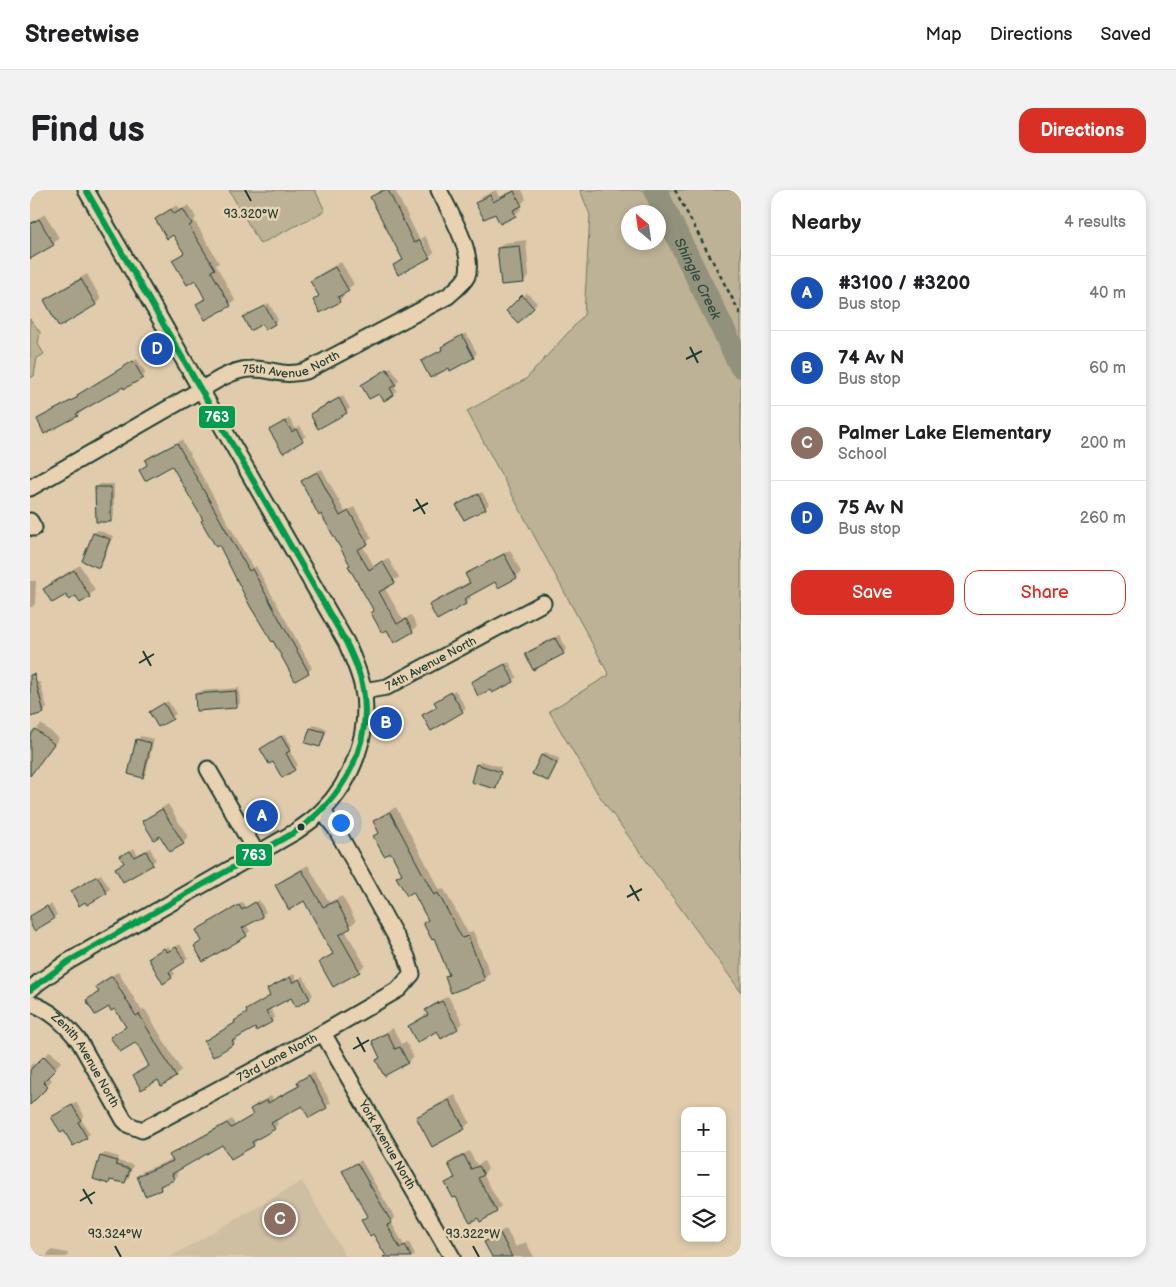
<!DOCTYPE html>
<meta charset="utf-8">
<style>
:root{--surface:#fff;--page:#f2f2f2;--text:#202124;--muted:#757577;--line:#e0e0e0;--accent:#d93025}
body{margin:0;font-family:"Balsamiq Sans",sans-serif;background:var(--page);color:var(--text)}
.controls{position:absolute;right:15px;bottom:15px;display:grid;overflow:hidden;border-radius:10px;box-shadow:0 2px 8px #0003}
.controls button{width:45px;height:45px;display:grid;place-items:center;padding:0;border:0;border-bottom:1px solid var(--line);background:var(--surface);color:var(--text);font:25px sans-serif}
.compass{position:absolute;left:591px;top:15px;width:45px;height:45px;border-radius:50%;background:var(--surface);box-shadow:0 2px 8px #0003;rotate:331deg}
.you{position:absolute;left:310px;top:632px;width:18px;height:18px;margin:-12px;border:4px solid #fff;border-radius:50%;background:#1a73e8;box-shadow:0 0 0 8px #1a73e833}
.badge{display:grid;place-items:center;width:32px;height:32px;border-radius:50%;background:var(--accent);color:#fff;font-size:16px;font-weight:700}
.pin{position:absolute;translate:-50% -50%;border:2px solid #fff;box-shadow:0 1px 5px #0006}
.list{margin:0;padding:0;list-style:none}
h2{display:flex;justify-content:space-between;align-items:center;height:65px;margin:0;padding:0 20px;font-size:21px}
h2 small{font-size:16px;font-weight:400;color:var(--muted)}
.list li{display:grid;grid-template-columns:32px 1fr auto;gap:15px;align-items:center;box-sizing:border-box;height:75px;padding:0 20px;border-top:1px solid var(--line)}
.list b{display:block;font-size:19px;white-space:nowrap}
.list p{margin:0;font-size:16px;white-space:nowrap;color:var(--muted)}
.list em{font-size:16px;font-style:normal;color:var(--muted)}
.actions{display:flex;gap:10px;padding:15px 20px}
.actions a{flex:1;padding:11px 0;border:1px solid var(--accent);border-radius:15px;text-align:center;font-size:18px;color:var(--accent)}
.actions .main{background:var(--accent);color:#fff}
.icon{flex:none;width:28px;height:28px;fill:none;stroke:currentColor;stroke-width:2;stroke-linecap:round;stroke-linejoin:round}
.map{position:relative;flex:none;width:711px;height:1067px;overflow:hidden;border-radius:15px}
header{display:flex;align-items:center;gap:30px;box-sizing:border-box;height:70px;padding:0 25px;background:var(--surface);border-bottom:1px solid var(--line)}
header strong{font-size:24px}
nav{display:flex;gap:28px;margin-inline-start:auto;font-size:18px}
.intro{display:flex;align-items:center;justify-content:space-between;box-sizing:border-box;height:120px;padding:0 30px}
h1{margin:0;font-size:35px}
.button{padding:12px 22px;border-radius:15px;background:var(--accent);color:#fff;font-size:18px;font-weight:700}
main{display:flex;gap:30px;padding:0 30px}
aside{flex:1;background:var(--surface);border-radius:15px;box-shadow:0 2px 8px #0003}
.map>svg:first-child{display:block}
.built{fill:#cfbfa2}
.green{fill:#bdb296;stroke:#6e7865;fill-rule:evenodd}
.shadow{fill:#0003}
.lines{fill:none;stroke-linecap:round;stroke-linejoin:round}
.river{stroke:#91917b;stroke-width:24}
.building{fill:#a7a189;stroke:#1f3d34}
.minor-casing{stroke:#1f3d34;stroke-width:19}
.path{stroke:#1f3d34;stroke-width:2.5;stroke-dasharray:4 4;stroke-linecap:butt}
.minor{stroke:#e8d2b1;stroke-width:15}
.bus-1-casing{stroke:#e8d2b1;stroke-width:10}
.bus-1{stroke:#039c4e;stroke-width:6}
.ticks{fill:none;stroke:#1f3d34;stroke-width:2}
.bus-dot{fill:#1f3d34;stroke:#e8d2b1;stroke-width:2}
.labels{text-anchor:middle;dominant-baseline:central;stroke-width:5;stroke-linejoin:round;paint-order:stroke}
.street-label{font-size:12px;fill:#1f3d34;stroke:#e8d2b1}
.water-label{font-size:14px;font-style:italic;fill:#304a3f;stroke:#e8d2b1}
.ticks-label{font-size:12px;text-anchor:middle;fill:#1f3d34;stroke:#e8d2b1;stroke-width:5;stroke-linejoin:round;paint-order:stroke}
.line-badge{stroke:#e8d2b1;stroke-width:2}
.badge-label{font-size:14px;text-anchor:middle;font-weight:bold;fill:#fff}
</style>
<header>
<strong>Streetwise</strong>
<nav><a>Map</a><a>Directions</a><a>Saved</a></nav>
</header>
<div class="intro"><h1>Find us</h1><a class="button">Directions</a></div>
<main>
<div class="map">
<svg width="711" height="1067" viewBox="0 0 711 1067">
<rect width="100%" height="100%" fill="#e0ccac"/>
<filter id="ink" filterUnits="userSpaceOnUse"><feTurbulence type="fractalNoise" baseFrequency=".02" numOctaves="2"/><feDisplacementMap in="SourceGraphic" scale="10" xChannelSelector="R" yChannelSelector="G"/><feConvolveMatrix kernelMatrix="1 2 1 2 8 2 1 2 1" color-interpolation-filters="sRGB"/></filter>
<g filter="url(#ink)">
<polygon class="built" points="272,991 316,1067 140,1067"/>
<g class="green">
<polygon points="199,0 285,0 295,21 230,54"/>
<path d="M550 0H711V802L568 604 519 521 579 485 437 221 496 189 554 125 560 25ZM628 22V52H598V22Z"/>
<polygon points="0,129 10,142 8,154 14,164 7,168 4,186 0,188"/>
</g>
<g class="shadow">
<polygon points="351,0 365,0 398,67 365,75 374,68 342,7"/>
<polygon points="466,0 469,7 484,0 492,0 496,9 489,16 491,19 485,25 447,13 452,7"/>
<polygon points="147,15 150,20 159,15 166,28 164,30 189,73 186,75 205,110 200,115 167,114 175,107 165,89 144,70 154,62 143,43 127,29 132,24"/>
<polygon points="15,24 29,48 23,54 0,67 0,33"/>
<polygon points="395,46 404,62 400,66 391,48"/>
<polygon points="496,50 499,86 493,92 468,58 474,53"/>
<polygon points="311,72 324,94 314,102 315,105 309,111 284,110 290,105 282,91 288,85"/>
<polygon points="57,84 71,109 66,114 16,111 21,105"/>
<polygon points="497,103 507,113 488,131 478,121"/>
<polygon points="239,113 248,130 244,133 233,132 215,128"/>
<polygon points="436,143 447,163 443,167 419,177 393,171 413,159 412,157 416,153"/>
<polygon points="107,169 116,183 112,187 94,198 93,195 47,225 8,229 12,226 49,206 52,202"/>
<polygon points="361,177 369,190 364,195 367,200 364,204 354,210 350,202 332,195"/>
<polygon points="313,206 320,218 316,222 282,224 285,220"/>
<polygon points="259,228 266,239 270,236 276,246 253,261 241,241"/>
<polygon points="152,250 223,378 226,376 282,478 278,482 189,353 143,275 111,280 118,274 116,270 120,266"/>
<polygon points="292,279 315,322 324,317 342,348 332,355 344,376 358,368 369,387 354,397 373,430 381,425 387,436 382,441 365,451 345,420 321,375 273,291 277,286"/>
<polygon points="70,294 84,294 84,327 81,330 66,298"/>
<polygon points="452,302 459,314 455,318 428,316 432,312"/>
<polygon points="68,340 83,346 72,373 69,376 53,370 64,343"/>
<polygon points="480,360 491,382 486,387 466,391 439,404 441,408 436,413 407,428 400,415 405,411 440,391 437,384 442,380"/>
<polygon points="50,375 65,400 59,406 15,399 20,393"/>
<polygon points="0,391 6,391 5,414 2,417 0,417"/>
<polygon points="529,445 537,459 533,463 496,464 500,460"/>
<polygon points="479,472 487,487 483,491 460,498 443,492 446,488"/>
<polygon points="10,492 17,518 13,522 0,525 0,494"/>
<polygon points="209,498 210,513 207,517 166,505 170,501"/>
<polygon points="425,500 436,518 432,521 394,525 408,516 406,512 409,509"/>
<polygon points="138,511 146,524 129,536 121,522"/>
<polygon points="11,534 29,548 8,575 0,578 0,547"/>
<polygon points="284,535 297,539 293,552 289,556 281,538"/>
<polygon points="255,544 262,556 259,560 268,575 252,586 244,571 232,559"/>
<polygon points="111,546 124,549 116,583 113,586 107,550"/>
<polygon points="515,562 530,569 521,586 518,590 512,566"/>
<polygon points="451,571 471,577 465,595 468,595 465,598 447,575"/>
<polygon points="138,614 158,647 153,653 130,644 114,632 120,626"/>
<polygon points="366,617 410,700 414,699 438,743 443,741 460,783 454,789 416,786 419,784 405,747 394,733 399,729 384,701 368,687 373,682 362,661 345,647 350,642 344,632 350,626"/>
<polygon points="104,658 108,665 120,658 126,670 94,690 87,678 95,672 92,667"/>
<polygon points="278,675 299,712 312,706 326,731 315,740 335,775 329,781 290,773 303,763 274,709 247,695 252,690"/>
<polygon points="71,684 80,699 76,702 43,701"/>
<polygon points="229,710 236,722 216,735 220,741 216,745 173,751 171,737 213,712 216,717"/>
<polygon points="21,714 27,725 5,739 0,731 0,726"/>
<polygon points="150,754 158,768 142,779 145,784 134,792 123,765 138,756 141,760"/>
<polygon points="88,782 112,821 115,819 151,880 146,886 131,894 128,889 104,885 110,880 120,874 106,851 82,847 96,836 85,817 57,810 69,801 67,797 72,791"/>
<polygon points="264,784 267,790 273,786 283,805 280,808 261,806 240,818 245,827 241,831 225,836 206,848 207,850 203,853 175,851 206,832 209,827 218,822 217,820 221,817 241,805 238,800 242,796"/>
<polygon points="418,806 433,833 427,838 408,840 379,837 385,831 398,823 396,821 402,815"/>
<polygon points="363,838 371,854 376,852 383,866 378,872 355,884 347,870 351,866 343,851 349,846"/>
<polygon points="20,861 31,872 18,886 22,890 5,909 0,904 0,876 3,873 6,876"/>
<polygon points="283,882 301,912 296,917 273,914 246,929 248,934 244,938 226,948 228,950 223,955 201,968 193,953 146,980 148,985 144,989 134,993 130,999 108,986 113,981 143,969 141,965 145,961 202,929 205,935 224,924 221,919 226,914 241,906 243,909 269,895 268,893 273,888"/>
<polygon points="425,905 440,932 434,938 388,928 394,922"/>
<polygon points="46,912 54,925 51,929 60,944 56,947 34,939 23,927"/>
<polygon points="439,961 447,975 454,971 458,979 453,984 471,1016 466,1021 426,1005 417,993 425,986 419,974 424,969"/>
<polygon points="75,963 89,967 88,971 103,975 99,988 95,992 82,989 79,992 64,988 71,966"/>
<polygon points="331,970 365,1028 361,1032 374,1055 379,1052 385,1065 383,1067 354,1067 357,1065 344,1042 332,1030 339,1025 314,981"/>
<polygon points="476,1039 486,1057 496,1052 504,1067 461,1067 463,1065 456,1052 461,1046"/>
<polygon points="21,1060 38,1063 37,1067 2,1067 4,1065 17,1067 18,1063"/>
</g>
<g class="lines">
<path class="river" id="s1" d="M626 0 633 17 711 176"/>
</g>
<g class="building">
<polygon points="354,0 358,0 384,53 390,50 400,68 368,85 363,75 373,70 340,7"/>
<polygon points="484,1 492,16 483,20 486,26 470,34 465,24 454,29 445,13 460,5 463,12"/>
<polygon points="141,19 144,24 153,19 162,34 159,36 185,79 181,81 201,116 175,130 166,114 175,109 165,90 157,95 142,70 154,63 143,45 137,49 125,29"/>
<polygon points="9,29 24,55 0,69 0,34"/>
<polygon points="490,56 494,93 471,95 467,58"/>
<polygon points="305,77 319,101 308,107 310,112 290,123 283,110 289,106 280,91"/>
<polygon points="51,89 66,115 29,137 14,110"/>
<polygon points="492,105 504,118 488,133 476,121"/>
<polygon points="235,116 245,134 235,140 232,134 220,141 213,127"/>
<polygon points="432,145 444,168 420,181 419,178 400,188 391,171 412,160 411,157"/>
<polygon points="103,171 113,188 94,199 93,197 46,224 48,226 14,244 7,229 48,207 47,205"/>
<polygon points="357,179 366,195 360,198 364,205 354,211 349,204 339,209 331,195"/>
<polygon points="309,208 317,223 288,239 280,224"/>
<polygon points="255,231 262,242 266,239 273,251 253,263 239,240"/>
<polygon points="147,253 219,381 222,379 279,483 265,491 243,451 242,452 220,416 189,355 186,357 171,331 173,330 142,276 115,291 109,280 117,275 115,270"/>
<polygon points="287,282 310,326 319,321 338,354 327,360 339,380 352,371 365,393 349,402 367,434 376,429 383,442 364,453 357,440 352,443 341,423 344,421 318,376 320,375 291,324 289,326 271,291"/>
<polygon points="65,297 81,297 81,332 66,332"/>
<polygon points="448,304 456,319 434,330 426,315"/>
<polygon points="63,343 80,349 69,378 52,371"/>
<polygon points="474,364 487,388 468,398 465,392 434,409 436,414 407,430 399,415 440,393 435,384"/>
<polygon points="44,380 60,407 50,413 46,406 39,410 36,405 22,413 13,399"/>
<polygon points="525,448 534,464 503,480 495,464"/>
<polygon points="475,474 484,492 462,503 460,500 448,506 441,492"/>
<polygon points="4,484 14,523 0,527 0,485"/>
<polygon points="206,501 207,518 166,521 165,504"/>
<polygon points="421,502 433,522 401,541 392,525 407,517 404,512"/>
<polygon points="134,513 143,529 128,537 119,522"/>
<polygon points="280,538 295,542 290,557 275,553"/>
<polygon points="5,539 24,554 0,586 0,545"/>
<polygon points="251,546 260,561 256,563 265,580 252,588 243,572 239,574 230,559"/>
<polygon points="106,549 121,553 113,588 98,584"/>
<polygon points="511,565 527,573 518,591 502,584"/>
<polygon points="446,574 471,582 466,599 441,592"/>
<polygon points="132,619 154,654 140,662 130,646 124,650 112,631"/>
<polygon points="360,622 404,705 408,703 432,748 438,746 455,790 421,803 415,786 419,785 404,748 402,750 393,733 398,730 383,702 377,706 366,687 372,684 361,663 354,666 343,646 349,643 343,631"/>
<polygon points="100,661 104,667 116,661 123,675 93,692 85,678 94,673 90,666"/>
<polygon points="272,680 293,717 306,711 321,738 309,745 330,782 303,797 289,772 303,764 274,711 259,720 245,695"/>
<polygon points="67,686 77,703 57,715 55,712 49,716 41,701"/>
<polygon points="225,712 233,727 212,738 217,746 173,772 164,756 172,751 166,740 209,715 212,720"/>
<polygon points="17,716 24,729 4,741 0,733 0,726"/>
<polygon points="146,757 155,772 139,782 142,788 133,794 118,768 134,758 137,762"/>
<polygon points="82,786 106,826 109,824 146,887 131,896 128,890 111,900 103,885 119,876 109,857 105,853 90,862 80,847 96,837 85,819 81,821 79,817 65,825 56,810 69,802 65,797"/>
<polygon points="260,787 263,793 269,789 280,809 266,817 261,808 236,821 242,832 226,841 225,838 202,851 204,854 183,867 174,851 205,833 204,831 217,823 216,820 240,806 237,799"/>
<polygon points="412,811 428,839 411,849 407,841 387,853 378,836 398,825 395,820"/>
<polygon points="357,843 365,859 370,857 378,873 354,886 346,870 350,868 342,851"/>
<polygon points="14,866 26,879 13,892 18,897 0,915 0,880"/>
<polygon points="279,885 297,918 279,928 272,916 241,933 245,939 222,952 224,956 201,969 192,955 142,984 144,990 130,996 131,1000 115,1006 107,986 143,971 139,965 197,933 201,938 223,925 220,919 237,910 238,913 269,896 267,892"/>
<polygon points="419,910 435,939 402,957 386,927"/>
<polygon points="42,915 51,930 48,932 57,948 43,956 34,941 31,943 21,927"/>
<polygon points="434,965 441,979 449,976 454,985 448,988 467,1022 450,1032 448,1028 440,1032 426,1007 423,1008 415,993 425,988 418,974"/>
<polygon points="70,966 87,971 85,975 100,979 95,993 80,990 79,994 63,989"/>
<polygon points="327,973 362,1033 357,1035 370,1058 375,1055 381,1067 353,1067 356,1066 343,1044 340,1046 331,1030 338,1026 312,981"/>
<polygon points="470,1043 482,1067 462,1067 454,1052"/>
</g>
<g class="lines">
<g class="minor-casing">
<g id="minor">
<path id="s2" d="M0 298 191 188C201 183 210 179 221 179 243 178 252 188 276 181L418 106C425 100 433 94 437 86 445 64 419 21 409 0"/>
<polyline points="0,331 4,338"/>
<path id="s3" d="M333 501 357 497 513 413"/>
<polyline points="178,579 227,664"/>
<path d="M0 800 9 792 39 771 265 642C274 636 284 629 292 621 322 592 341 542 333 499 330 483 323 468 316 452L56 0"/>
<path id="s4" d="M0 813C21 820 35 834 49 851L94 930 99 935 112 940 293 843 369 799 382 784 377 767 306 639 292 621"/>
<path id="s5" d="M293 843 422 1067"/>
</g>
</g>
<polyline class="path" points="645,0 711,125"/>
<use href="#minor" class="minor"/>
<g class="bus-1-casing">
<path id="bus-1" d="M0 800 39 771 265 642C312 610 343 556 333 499 330 482 323 467 316 452L56 0"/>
</g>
<use href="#bus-1" class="bus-1"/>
</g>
</g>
<path class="ticks" d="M215 0 221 11M660 157 668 173M656 169 672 161M386 309 395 324M383 321 398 313M113 461 121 476M109 473 124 464M600 695 609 711M597 707 612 699M327 847 335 862M323 859 339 850M53 999 62 1014M50 1011 65 1002M85 1056 91 1067M443 1056 449 1067"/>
<circle class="bus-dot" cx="271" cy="637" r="4.5"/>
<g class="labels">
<g class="street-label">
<text stroke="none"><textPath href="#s2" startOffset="294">75th Avenue North</textPath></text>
<text stroke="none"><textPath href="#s3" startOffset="74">74th Avenue North</textPath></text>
<text stroke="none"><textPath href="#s4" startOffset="328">73rd Lane North</textPath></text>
<text stroke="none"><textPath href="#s4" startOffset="82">Zenith Avenue North</textPath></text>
<text stroke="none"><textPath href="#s5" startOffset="129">York Avenue North</textPath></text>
</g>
<g class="water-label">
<text stroke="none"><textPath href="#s1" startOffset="98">Shingle Creek</textPath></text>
</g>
</g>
<g class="ticks-label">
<text x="221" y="28">93.320°W</text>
<text x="85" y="1048">93.324°W</text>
<text x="443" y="1048">93.322°W</text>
</g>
<g class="line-badge">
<rect x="168" y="215" width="38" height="24" rx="5" fill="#039c4e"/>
<rect x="205" y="653" width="38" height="24" rx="5" fill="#039c4e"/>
</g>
<g class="badge-label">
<text x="187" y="232">763</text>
<text x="224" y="670">763</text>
</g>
</svg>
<div class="controls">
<button>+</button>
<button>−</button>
<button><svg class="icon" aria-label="layers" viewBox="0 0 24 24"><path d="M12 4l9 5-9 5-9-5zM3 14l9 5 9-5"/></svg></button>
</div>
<svg class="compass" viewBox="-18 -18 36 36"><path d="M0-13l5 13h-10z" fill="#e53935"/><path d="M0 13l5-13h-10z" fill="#757577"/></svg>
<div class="you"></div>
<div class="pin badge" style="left:232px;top:626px;background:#1a4fb4">A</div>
<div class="pin badge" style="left:356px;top:533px;background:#1a4fb4">B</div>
<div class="pin badge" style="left:250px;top:1029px;background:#8d6e63">C</div>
<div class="pin badge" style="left:127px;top:159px;background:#1a4fb4">D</div>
</div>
<aside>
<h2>Nearby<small>4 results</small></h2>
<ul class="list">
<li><span class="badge" style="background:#1a4fb4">A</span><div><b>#3100 / #3200</b><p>Bus stop</p></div><em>40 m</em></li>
<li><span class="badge" style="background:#1a4fb4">B</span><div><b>74 Av N</b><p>Bus stop</p></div><em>60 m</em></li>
<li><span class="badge" style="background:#8d6e63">C</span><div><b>Palmer Lake Elementary</b><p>School</p></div><em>200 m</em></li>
<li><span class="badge" style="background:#1a4fb4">D</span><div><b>75 Av N</b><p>Bus stop</p></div><em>260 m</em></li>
</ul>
<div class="actions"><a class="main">Save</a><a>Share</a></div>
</aside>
</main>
